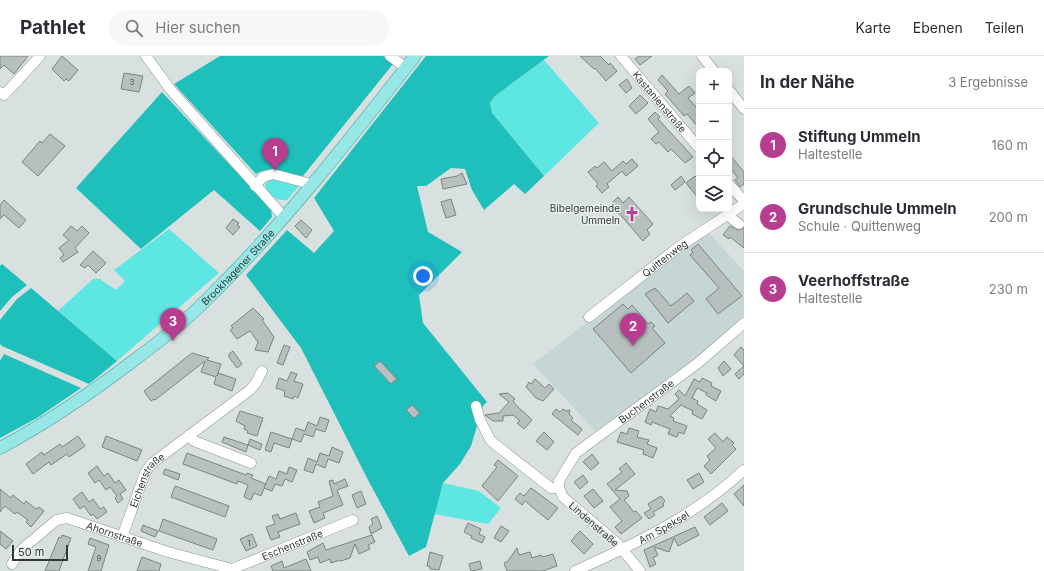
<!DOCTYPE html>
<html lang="de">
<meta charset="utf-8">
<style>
:root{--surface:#fff;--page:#f7f7f7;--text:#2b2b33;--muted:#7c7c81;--line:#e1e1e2;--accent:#b63d90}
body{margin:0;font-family:Inter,sans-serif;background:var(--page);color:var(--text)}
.controls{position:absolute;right:12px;top:12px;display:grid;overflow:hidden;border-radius:8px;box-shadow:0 4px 16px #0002}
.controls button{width:36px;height:36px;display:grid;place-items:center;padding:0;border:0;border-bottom:1px solid var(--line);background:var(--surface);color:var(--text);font:20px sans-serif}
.scale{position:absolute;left:12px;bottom:10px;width:56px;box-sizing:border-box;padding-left:4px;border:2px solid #343737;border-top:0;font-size:11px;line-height:14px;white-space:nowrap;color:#343737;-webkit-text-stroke:3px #e6eeed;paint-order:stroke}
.you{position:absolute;left:423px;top:220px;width:14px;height:14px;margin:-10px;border:3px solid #fff;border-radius:50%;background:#1a73e8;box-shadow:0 0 0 6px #1a73e833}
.badge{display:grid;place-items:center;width:26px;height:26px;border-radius:50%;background:var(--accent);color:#fff;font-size:13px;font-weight:700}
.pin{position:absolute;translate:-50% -33px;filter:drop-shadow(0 1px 2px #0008)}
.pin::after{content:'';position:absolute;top:21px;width:14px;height:12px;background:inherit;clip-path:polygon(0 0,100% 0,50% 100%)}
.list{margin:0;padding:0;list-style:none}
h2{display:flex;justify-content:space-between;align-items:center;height:52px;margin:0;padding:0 16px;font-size:17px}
h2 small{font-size:13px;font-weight:400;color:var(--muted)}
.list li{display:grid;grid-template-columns:26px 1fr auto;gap:12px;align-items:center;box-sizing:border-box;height:72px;padding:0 16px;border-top:1px solid var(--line)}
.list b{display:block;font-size:15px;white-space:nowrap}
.list p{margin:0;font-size:13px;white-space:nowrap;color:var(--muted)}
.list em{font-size:13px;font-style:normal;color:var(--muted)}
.icon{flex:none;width:22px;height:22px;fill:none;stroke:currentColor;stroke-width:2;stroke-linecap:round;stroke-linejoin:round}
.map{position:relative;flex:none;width:744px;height:515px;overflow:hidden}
header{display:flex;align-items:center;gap:24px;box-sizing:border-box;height:56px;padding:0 20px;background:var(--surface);border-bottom:1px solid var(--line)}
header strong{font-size:19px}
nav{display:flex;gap:22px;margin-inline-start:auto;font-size:14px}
.search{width:280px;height:36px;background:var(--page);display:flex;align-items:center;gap:10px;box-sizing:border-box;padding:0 14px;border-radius:22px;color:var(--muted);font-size:15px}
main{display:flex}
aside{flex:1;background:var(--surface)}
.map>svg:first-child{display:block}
.built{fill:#c5d6d5}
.green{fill:#5ee7e2}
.forest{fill:#1fc0bc}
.building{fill:#b7bfbf;stroke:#7c8383}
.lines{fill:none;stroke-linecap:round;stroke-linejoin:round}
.minor-casing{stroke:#8d9594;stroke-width:11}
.major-casing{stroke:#469f9c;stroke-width:13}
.minor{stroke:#fff;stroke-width:10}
.major{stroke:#96e7e5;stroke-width:12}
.labels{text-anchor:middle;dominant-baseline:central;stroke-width:3;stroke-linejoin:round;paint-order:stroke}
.number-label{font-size:8px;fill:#555959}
.street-label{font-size:10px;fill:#343737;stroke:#e6eeed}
.poi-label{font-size:10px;fill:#343737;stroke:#e6eeed;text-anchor:end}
</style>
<header>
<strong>Pathlet</strong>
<div class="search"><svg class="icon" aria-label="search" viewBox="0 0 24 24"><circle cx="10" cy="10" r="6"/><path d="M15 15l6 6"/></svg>Hier suchen</div>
<nav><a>Karte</a><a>Ebenen</a><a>Teilen</a></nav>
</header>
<main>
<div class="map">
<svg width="744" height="515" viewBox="0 0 744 515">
<rect width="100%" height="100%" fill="#d9e1e0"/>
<polygon class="built" points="708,176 744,215 744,259 690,308 595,375 533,308 684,191"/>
<g class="green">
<polygon points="544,4 599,67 544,120 491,57 490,47 495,40"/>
<path d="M270 122 300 129 287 144C278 146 267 139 265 129Z"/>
<polygon points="169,173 219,217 117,305 58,255 93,223 100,223 116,234 125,225 114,214"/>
<polygon points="443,427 479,435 501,452 488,468 434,458"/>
</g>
<g class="forest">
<path d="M220 0H383L393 8 303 120C286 119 271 108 256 118L174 28Z"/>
<polygon points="426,0 549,0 495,40 490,47 492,57 544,120 525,138 514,128 484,154 472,134 465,113 451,112 426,130 417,130 428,176 462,196 419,239 423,267 487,346 483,350 471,390 460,408 443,427 426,491 409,500 368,424 301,292 246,219 287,174 314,197 334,175 314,142"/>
<polygon points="162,36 271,153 272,161 260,175 214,134 141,193 76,132"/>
<polygon points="2,208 27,229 12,241 0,255 0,210"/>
<polygon points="31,232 117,305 89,328 2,290 0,288 0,264 17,243"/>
<polygon points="4,298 81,332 37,362 0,382 0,305"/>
</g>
<g class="building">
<polygon points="0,0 28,0 14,18 4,9 0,13"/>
<polygon points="62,0 78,14 69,25 66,23 64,25 52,13"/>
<polygon points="580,0 600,0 609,9 610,7 617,15 606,25 595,12 594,13"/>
<polygon points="639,0 652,0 640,9 635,3"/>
<polygon points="124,17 143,20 139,36 121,33"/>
<polygon points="662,19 679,38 689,30 695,37 688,42 699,54 699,72 687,58 684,60 665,38 668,35 658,24"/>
<polygon points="627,23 632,32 626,37 619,29"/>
<polygon points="640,39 648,47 636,58 629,50"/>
<polygon points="655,56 660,61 658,63 693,101 685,107 671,93 668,96 659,86 656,88 651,83 659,76 648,63"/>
<polygon points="50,78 65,90 38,120 22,106 40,85 42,87"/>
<polygon points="729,98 744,116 744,128 740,131 735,124 738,122 729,110"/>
<polygon points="632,103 638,110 626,120 622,115 607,128 609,131 602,137 596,130 598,128 588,116 595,110 597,112 604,106 612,115 623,105 626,108"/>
<polygon points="462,117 467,128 443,133 441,123 457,120"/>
<polygon points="681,120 685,126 675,134 671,129"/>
<polygon points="695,120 699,124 699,143 686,127"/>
<polygon points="618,141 623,147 629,141 653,168 647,174 650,178 643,185 611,148"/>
<polygon points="451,143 456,159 446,162 441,146"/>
<polygon points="4,144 26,164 19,172 4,159 0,163 0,149"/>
<polygon points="233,163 239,167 237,169 240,171 233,179 226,172"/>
<polygon points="301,164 312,174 306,182 295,170"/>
<polygon points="71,170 77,175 82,170 89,177 75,192 78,196 63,206 60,202 64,199 59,192 69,184 63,179"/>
<polygon points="730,170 738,174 744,172 744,192 730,181 729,183 723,179"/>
<polygon points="698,188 742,240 718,258 706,243 719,232 690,199 693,196 691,194"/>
<polygon points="93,195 106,207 96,217 88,209 85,212 80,209"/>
<polygon points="655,232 671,250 687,237 694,245 668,267 645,238"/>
<polygon points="623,248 628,253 632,249 648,268 651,266 655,270 652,272 665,287 631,317 593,273"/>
<polygon points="253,252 264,263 262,264 274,281 268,296 255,294 258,286 250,275 237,283 230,274 233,272 231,270"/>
<polygon points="284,289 290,291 283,309 277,307"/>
<polygon points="741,291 744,294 744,318 739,323 735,318 744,310 734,299"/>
<polygon points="233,295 242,308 237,312 229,301 229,298"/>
<polygon points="192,297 209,302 207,304 221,308 217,320 218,317 236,323 232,335 214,328 216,321 201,316 205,305 155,344 154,343 151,345 144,335"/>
<polygon points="380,305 397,323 391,328 374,310"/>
<polygon points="724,305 731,313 723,320 718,312"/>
<polygon points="291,316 297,318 294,325 303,328 298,342 294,340 293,343 284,340 285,335 276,332 279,322 287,325"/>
<polygon points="702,322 712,327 711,330 721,335 716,345 706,339 707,337 697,332 692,342 698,345 697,348 707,354 702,363 692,358 693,355 681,349 670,360 674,362 673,365 687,370 684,378 679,376 677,381 668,378 670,373 652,366 651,369 645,366 650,353 656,356 658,350 668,353 679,343 675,338 679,334 685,340 694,323 700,326"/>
<polygon points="535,323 545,332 549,328 554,333 543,345 536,342 526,331 529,326 531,328"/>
<polygon points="508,337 515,343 513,345 517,350 532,364 524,373 517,367 520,365 513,359 503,360 503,365 493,365 485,359 499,357 509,346 499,338"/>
<polygon points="412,349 420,357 414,362 406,354"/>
<polygon points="556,353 560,356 563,353 566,355 570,354 569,358 573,362 571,364 582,373 578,379 552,358"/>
<polygon points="240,355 263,362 257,380 247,377 248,375 244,373 245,370 236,365"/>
<polygon points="320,361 329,364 325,376 316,373 313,381 304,378 301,386 292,383 296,372 305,375 308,366 317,370"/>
<polygon points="629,372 639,375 637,381 649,384 647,388 657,392 653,402 643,398 644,394 617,386 621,376 627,378"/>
<polygon points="271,376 292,383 289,392 274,387 271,396 265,394"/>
<polygon points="544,376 554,386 547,394 536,385"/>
<polygon points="715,377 723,386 727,381 734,387 732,389 736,393 711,418 704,410 710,404 707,400 716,392 708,383"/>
<polygon points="78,380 85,390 69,401 67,398 51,409 49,406 33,418 26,408 42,396 44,399 60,388 62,391"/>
<polygon points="106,380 142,394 137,405 102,391"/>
<polygon points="224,381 248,389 246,396 222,386"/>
<polygon points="250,383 262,388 260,394 248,389"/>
<polygon points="332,391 343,396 339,407 328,403 325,412 316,408 313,417 304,414 308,402 317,406 320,397 329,400"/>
<polygon points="187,397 246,419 247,417 253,419 251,422 266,428 261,440 254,437 251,444 244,441 248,429 238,425 237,428 183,408"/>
<polygon points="592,398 599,407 591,414 583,406"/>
<polygon points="498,404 518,420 498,445 482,430 497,411 494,409"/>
<polygon points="626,407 635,418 615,434 627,435 629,440 624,444 634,456 636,455 642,462 621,478 615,471 622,465 610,451 620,443 607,428 622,416 619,413"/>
<polygon points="97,410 104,420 108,417 115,427 119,424 126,434 120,438 123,443 118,447 115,442 117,440 110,431 106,434 99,424 95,427 88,417"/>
<polygon points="289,411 297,414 292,426 285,423 282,430 275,428 272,435 264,432 269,420 276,423 279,415 287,418"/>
<polygon points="165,413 180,418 178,424 163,418"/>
<polygon points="699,417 704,426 693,433 687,424"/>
<polygon points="583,419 588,426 580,433 574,426"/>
<polygon points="345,423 348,430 337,434 343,449 323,457 325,462 314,467 309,455 320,451 318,446 333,440 329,425 333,424 334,428"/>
<polygon points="744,429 744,450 734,438"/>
<polygon points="175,430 229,450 225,461 171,441"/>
<polygon points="531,432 558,452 548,464 525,445 522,449 515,443 520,437 524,440"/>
<polygon points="0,433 11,442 13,439 24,448 26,445 36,453 39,451 44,455 31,471 26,466 28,464 17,456 15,458 5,450 0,456"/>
<polygon points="593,433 603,445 594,452 584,440"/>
<polygon points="361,435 366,448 357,452 352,439"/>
<polygon points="82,436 89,446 93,443 100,453 104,451 107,456 97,463 93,458 91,460 84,450 80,453 73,443"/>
<polygon points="661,440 665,445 663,447 664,450 653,456 655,459 649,463 644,457 651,453 648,448"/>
<polygon points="722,447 728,455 710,469 704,461"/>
<polygon points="296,457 300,468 278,476 280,481 271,484 266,471 275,468 272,460 278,458 280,463"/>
<polygon points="377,460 382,472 371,478 369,471 373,468 371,463"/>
<polygon points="163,463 217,483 213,494 159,475"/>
<polygon points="468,467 481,473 479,478 485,481 482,487 471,482 472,480 464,476"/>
<polygon points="143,469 158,475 155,481 141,475"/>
<polygon points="501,470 509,475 501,486 494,482"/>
<polygon points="695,471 699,479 678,490 674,482 669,496 654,491 658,499 653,502 656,508 650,511 644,494"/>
<polygon points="0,475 13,485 6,493 0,488"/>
<polygon points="580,475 593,488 584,498 571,485"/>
<polygon points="252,478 257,490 246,495 240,483"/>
<polygon points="62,479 71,482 59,515 45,515 59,481 61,482"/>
<polygon points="372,479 375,486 368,489 370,493 359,498 355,488 350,502 341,505 340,504 331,507 330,503 320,507 318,501 310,504 307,496 323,487 326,494"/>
<polygon points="90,482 109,489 101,515 88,515 96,491 88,488"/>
<polygon points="517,492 519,499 530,496 532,502 541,499 542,501 553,498 557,510 543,515 507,515 504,507 508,505"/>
<polygon points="430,496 443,500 439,514 430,513 430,511 427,510"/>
<polygon points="142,501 161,508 159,515 137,515"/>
<polygon points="306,503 311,515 273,515 271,510 282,505 284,512"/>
<polygon points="480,505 482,513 471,515 469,508"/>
</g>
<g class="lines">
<g class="minor-casing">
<g id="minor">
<polyline points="146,0 170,33 284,161"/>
<polyline points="390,0 406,12"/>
<path id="s1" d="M621 0 699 92"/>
<polyline points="702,0 714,15"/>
<polyline points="729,34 744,53"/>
<polyline points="0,36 4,39 40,0"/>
<polyline points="729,128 744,145"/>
<polyline points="255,130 263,121 273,118 307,127 311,130"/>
<polyline points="727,159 739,168"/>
<path id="s2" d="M589 261 680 190 744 148"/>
<polyline points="476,350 480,364 491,385 551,432 559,432"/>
<polyline points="189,379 194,385 251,407"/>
<path id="s3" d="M122 481 145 417 151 408 250 334 256 327 262 315"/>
<path id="s4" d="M12 508 21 494 53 467 57 464 67 462 168 496 232 513"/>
<path id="s5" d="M232 513 353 464"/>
<path id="s6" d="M575 515C635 488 695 460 744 414"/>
<path id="s7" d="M640 515 617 487 563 441 559 432V425L576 397 698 307 744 267"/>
</g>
</g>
<g class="major-casing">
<g id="major">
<path id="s8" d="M0 392C45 368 88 339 129 308 153 290 178 272 199 251 279 174 347 87 415 0"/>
</g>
</g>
<use href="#minor" class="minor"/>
<use href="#major" class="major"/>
</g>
<defs>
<g id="church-bare" transform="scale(1.2)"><path d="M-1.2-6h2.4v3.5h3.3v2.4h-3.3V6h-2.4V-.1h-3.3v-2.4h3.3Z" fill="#b63d90" stroke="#e6eeed" stroke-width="2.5" paint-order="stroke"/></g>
</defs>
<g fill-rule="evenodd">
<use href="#church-bare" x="632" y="158"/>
</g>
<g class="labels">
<g class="number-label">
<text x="132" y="26">3</text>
<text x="249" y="487">1</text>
<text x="99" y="502">9</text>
</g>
<g class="street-label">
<text stroke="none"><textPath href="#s1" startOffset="60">Kastanienstraße</textPath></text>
<text stroke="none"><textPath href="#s2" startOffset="96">Quittenweg</textPath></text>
<text stroke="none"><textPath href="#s8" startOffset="300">Brockhagener Straße</textPath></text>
<text stroke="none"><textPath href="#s7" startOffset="244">Buchenstraße</textPath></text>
<text stroke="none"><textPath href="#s3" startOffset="63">Eichenstraße</textPath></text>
<text transform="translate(594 468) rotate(41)">Lindenstraße</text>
<text stroke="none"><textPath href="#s6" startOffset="99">Am Speksel</textPath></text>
<text stroke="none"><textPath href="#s4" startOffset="124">Ahornstraße</textPath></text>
<text stroke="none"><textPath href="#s5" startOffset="65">Eschenstraße</textPath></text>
</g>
<g class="poi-label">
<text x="620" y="152">Bibelgemeinde<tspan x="620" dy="12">Ummeln</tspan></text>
</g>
</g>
</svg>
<div class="controls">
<button>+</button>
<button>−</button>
<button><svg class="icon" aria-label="locate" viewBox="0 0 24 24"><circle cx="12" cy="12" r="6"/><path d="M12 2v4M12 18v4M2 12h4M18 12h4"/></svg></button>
<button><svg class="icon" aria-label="layers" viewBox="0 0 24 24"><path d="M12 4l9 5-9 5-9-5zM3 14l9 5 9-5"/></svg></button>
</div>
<div class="scale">50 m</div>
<div class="you"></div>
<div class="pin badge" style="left:275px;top:115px">1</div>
<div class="pin badge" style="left:633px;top:290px">2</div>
<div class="pin badge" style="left:173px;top:285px">3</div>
</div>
<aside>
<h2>In der Nähe<small>3 Ergebnisse</small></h2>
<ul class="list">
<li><span class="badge">1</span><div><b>Stiftung Ummeln</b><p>Haltestelle</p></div><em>160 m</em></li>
<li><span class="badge">2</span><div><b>Grundschule Ummeln</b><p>Schule · Quittenweg</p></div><em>200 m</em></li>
<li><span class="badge">3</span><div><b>Veerhoffstraße</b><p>Haltestelle</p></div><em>230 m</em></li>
</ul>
</aside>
</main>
